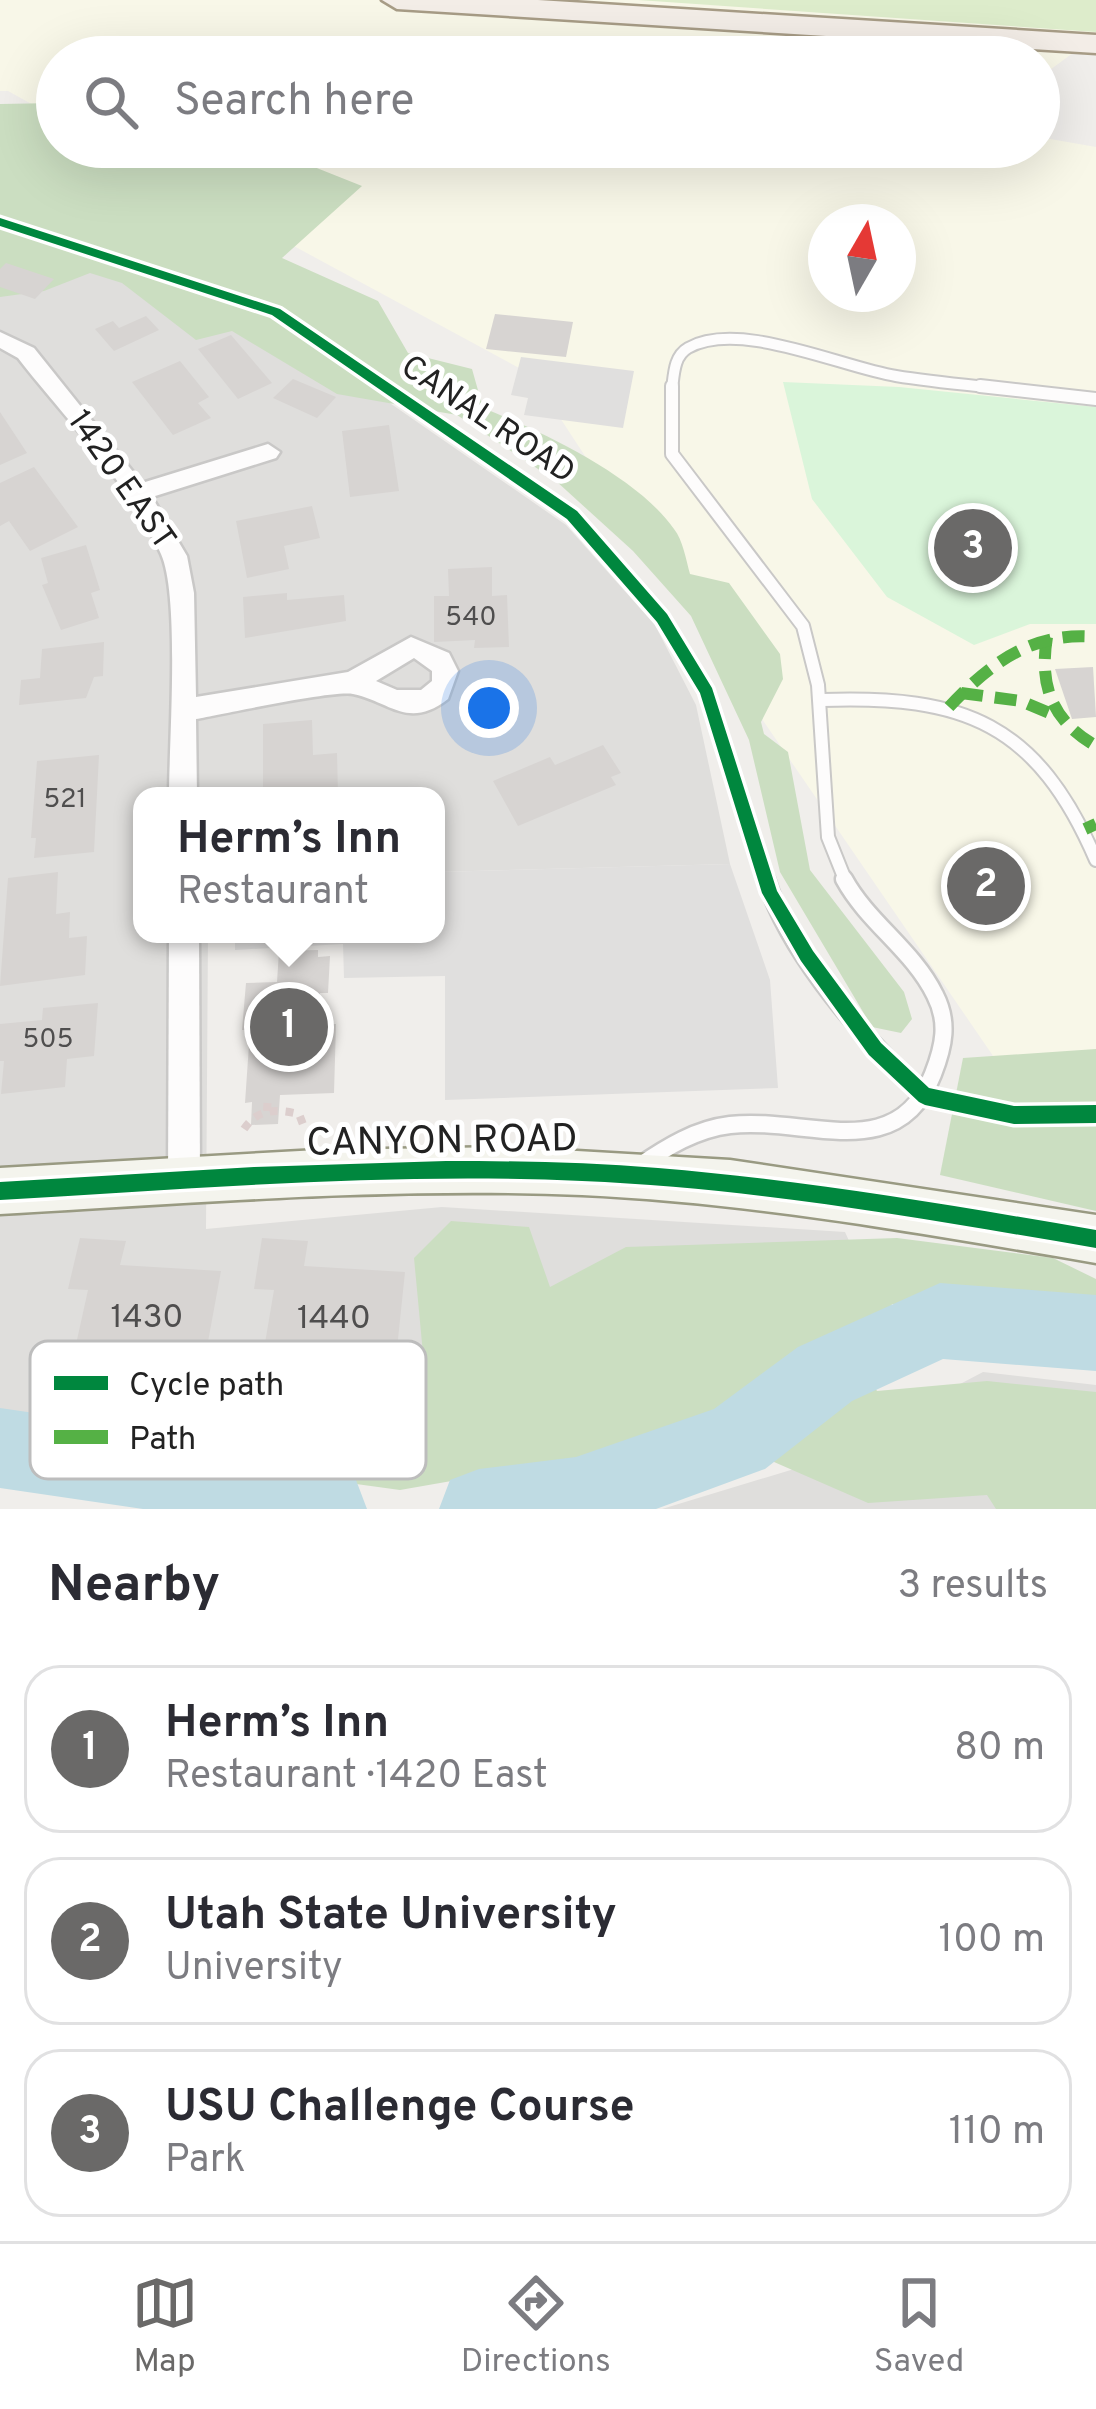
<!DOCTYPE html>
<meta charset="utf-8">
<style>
:root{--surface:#fff;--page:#f7f7f7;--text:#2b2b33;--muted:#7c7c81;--line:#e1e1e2;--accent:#6a6968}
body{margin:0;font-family:Overpass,sans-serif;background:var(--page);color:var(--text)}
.compass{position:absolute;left:808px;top:204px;width:108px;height:108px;border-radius:50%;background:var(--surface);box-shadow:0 12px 48px #0002;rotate:9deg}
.you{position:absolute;left:489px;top:708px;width:42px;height:42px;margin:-30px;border:9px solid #fff;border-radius:50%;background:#1a73e8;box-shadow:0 0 0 18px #1a73e833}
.badge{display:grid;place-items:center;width:78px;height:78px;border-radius:50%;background:var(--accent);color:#fff;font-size:39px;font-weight:700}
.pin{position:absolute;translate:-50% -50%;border:6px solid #fff;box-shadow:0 3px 12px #0006}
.popup{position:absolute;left:133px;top:787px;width:312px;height:156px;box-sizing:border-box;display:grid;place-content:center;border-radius:24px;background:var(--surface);filter:drop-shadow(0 3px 9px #0005);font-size:39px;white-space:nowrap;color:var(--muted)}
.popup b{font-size:45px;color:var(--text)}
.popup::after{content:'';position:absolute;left:50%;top:100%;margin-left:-24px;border:24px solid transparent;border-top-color:var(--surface)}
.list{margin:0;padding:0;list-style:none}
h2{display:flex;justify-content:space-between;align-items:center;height:156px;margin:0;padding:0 48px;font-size:51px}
h2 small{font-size:39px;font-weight:400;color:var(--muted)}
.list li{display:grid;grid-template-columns:78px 1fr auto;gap:36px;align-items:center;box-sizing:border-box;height:168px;margin:0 24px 24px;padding:0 24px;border:3px solid var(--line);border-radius:36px}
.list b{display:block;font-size:45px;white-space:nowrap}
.list p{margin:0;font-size:39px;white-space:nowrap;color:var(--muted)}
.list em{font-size:39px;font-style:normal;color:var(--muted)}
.icon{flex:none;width:66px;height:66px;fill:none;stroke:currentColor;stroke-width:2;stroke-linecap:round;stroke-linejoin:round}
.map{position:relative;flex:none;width:1096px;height:1509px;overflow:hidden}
.search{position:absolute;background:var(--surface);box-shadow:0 12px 48px #0002;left:36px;right:36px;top:36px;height:132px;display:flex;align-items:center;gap:30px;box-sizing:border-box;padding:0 42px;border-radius:66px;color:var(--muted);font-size:45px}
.sheet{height:732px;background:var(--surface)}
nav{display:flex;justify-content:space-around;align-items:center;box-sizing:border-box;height:168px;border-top:3px solid var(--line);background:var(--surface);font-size:33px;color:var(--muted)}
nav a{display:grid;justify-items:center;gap:6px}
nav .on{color:var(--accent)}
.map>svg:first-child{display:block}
.residential{fill:#dfdedc}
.education{fill:#f8f7e8;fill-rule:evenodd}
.grass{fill:#ddeccb}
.forest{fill:#cbdec1}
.park{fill:#daf5da}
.parking{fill:#e0dfde}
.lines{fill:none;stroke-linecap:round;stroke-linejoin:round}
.river{fill:#bfdbe3;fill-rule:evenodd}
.building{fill:#d7d4d2}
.lane-far2-casing{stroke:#c9c8c7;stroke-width:14}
.lane-far1-casing{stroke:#c9c8c7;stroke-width:16}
.lane-casing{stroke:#c9c8c7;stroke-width:21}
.street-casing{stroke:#c9c8c7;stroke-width:5}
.secondary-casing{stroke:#999a82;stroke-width:5}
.primary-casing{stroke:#a79c86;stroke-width:5}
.path{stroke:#dccecd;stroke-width:8;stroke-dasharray:8 8;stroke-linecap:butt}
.lane-far2{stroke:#fdfcfc;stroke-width:10}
.lane-far1{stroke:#fdfcfc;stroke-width:12}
.lane{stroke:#fdfcfc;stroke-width:16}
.street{fill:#fdfcfc;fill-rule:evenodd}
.secondary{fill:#f4f4ed;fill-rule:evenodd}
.primary{fill:#f3ede7;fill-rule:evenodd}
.quiet{stroke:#55b145;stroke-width:12;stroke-dasharray:22 12;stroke-linecap:butt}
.cycleway-casing{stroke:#fff;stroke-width:7}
.cycleway{fill:#00873e;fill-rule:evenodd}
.labels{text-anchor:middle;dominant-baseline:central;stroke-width:10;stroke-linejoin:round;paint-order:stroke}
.number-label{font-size:27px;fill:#4f4e4e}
.street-label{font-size:33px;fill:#222;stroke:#fff}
.near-number-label{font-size:33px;fill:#4f4e4e}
.near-street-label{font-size:39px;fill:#222;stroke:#fff}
.key{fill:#fff;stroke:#bdbdbd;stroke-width:3}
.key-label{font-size:33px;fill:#222}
</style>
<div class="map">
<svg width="1096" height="1509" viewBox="0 0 1096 1509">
<rect width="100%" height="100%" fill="#f0eeeb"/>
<g class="residential">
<polygon points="0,230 267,318 566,525 655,625 696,705 730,864 436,872 436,796 142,796 142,934 208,934 206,1229 442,1207 845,1232 880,1309 381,1468 0,1413"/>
<polygon points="983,1372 1096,1385 1096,1509 662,1509 804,1466"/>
</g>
<g class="education">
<polygon points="0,0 1096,0 1096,36 1039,78 1039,57 57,57 57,118 8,91 0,91"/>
<path d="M1039 137 1096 147V1206L657 566 532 375 111 147H1039ZM826 222H898V294H826Z"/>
</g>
<polygon class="grass" points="638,0 1096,0 1096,32"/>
<g class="forest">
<path d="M57 103V147H264L362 186 282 258 378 301 408 353 472 369 483 408C541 431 638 477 674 529 683 540 686 560 690 574L729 583 780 654 783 679 761 722 764 734 788 752 810 870 904 992 912 1019 901 1033 872 1027 780 872 749 740 691 616 633 551 556 481 457 415 337 394 232 331 196 340 122 283 90 273 44 291 0 297V104Z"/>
<polygon points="1096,1049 1096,1211 940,1175 963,1058"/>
<polygon points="451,1221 529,1227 550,1287 626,1247 897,1238 1053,1258 1096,1279 1096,1324 1053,1314 892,1304 867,1372 877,1391 987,1381 1096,1392 1096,1509 996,1509 987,1495 868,1503 758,1455 750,1405 629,1450 400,1490 203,1463 159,1410 194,1394 395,1402 424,1364 414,1258"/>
</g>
<polygon class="park" points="783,382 899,387 1096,407 1096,624 1030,624 974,645 887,597 812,499"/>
<g class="parking">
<polygon points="521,357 634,371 623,428 524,415 528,398 511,395"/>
<polygon points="730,864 770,980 778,1088 445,1100 445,976 344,978 343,944 235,950 235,934 436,934 436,872"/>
</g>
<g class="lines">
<g class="river">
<polygon points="940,1283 1096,1295 1096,1371 943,1359 852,1401 765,1469 656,1509 439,1509 450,1480 479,1469 576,1457 714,1409 798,1347"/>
<path d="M0 1408C115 1425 248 1436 356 1480L367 1509H143L0 1488Z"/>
</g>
</g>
<g class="building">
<polygon points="6,263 54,279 35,299 0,287 0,269"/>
<polygon points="495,314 573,322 566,357 486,349"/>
<polygon points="146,316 159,330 114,351 95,329 113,321 119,328"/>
<polygon points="231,335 272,383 238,399 198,349"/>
<polygon points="180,361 209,397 198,403 211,418 173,435 132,382"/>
<polygon points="293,379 336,397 317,418 273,398"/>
<polygon points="0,412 27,453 0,465"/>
<polygon points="389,425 399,491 350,497 342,431"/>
<polygon points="34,467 78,527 30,551 9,521 0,526 0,483"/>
<polygon points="312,506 320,538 284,546 289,569 247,578 236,521"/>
<polygon points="86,545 100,590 91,593 99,618 61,630 42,585 48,583 41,558"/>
<polygon points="492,567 492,596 507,595 509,647 474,648 475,640 434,642 434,596 449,596 448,569"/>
<polygon points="287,593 287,600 344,595 346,621 245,638 243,597"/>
<polygon points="104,642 103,676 94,677 86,698 19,705 21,680 40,678 42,649"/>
<polygon points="1093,667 1096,717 1072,719 1055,669"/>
<polygon points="312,720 313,755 337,753 338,795 263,796 263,724"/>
<polygon points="603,745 621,773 611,777 616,785 518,826 493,781 550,757 555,765"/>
<polygon points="99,755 94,852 34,858 36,838 31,838 37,761"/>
<polygon points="58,872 56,914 70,912 69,938 87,936 85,975 0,986 8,878"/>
<polygon points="318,950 318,957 330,956 328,993 320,993 319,1024 336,1024 334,1093 280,1095 278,1124 251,1125 252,1102 245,1103 250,1030 242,1030 246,983 277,982 279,951"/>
<polygon points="98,1003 94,1056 67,1059 65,1087 1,1094 4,1061 0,1061 0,1024 42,1020 43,1008"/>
<polygon points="80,1238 126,1241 120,1265 221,1271 205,1358 75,1349 88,1290 68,1289"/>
<polygon points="262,1238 308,1241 304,1266 405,1272 396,1358 264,1349 274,1290 254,1289"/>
</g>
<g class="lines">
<g class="lane-far2-casing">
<g id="lane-far2">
<polyline points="0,222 276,312 388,389"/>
<path d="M672 389C674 374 674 356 688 348 739 319 841 367 896 376 932 382 969 385 1006 389"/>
</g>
</g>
<g class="lane-far1-casing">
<g id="lane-far1">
<polyline points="384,386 572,515 662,618 707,692 767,882"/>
<polyline points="672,386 672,454 803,626 818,685 828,837 846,882"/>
<polyline points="980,386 1096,399"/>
<path d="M822 700C964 695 1037 723 1096 860"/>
</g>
</g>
<g class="lane-casing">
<g id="lane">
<path d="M766 879C790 956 867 1042 925 1096"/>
<path d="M639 1166C667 1147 696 1129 730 1125 806 1116 897 1167 933 1074 944 1046 949 1022 935 995 913 950 868 923 844 879"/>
</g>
</g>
<g class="street-casing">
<g id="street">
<path d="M0 332 34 348 142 483 268 444 280 452 276 458 152 497 187 556 194 593 196 697 348 672 411 637 449 653 458 671 448 699C408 730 391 702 353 694 333 690 224 714 196 719L197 796H169C169 743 180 596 161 554 129 482 66 420 18 358L0 348ZM414 658 432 671V681L421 690H397L376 681Z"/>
<polygon points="169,934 199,934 200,1181 195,1192 184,1197 173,1192 168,1181"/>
</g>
</g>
<g class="secondary-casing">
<path id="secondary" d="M509 1147 730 1160 1096 1215V1263C926 1234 755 1203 582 1195 388 1187 194 1203 0 1214V1168L318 1150Z"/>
</g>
<g class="primary-casing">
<polygon id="primary" points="382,0 538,0 1096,35 1096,53 397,9"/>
</g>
<g class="path">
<polyline points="267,1111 268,1096"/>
<path d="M244 1129C258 1108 277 1109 299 1114L304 1127"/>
</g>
<use href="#lane-far2" class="lane-far2"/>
<use href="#lane-far1" class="lane-far1"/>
<use href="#lane" class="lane"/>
<use href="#street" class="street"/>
<use href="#secondary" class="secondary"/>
<use href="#primary" class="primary"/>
<g class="quiet">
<path d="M1047 637C1039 686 1052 721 1096 746"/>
<polyline points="961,693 1021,701 1054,715"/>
<path d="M949 707C990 663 1033 631 1096 637"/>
<polyline points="1085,829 1096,824"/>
</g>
<g class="cycleway-casing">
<g id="cycleway">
<polygon points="0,218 280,309 577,511 667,614 712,688 777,891 813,951 881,1043 929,1088 1014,1106 1096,1105 1096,1123 1014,1124 925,1105 919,1102 869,1055 801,961 762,893 700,693 657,622 567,519 272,315 0,226"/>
<path d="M446 1161C516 1161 587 1162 658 1168 805 1180 951 1205 1096 1230V1248C926 1219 755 1188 582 1181 388 1172 194 1189 0 1200V1182L254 1167Z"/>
</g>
</g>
<use href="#cycleway" class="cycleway"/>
</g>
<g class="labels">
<g class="number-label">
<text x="471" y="618">540</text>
<text x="65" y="800">521</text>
<text x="48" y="1040">505</text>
</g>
<g class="street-label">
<text transform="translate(487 421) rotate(34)">CANAL ROAD</text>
<text transform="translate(120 481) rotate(55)">1420 EAST</text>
</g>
<g class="near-number-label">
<text x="147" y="1319">1430</text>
<text x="334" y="1320">1440</text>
</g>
<g class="near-street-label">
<text transform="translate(442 1143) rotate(-1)">CANYON ROAD</text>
</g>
</g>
<rect x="30" y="1341" width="396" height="138" rx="18" class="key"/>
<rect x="54" y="1376" width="54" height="14" fill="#00873e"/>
<rect x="54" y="1430" width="54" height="14" fill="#55b145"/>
<g class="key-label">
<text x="129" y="1395">Cycle path</text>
<text x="129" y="1449">Path</text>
</g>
</svg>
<svg class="compass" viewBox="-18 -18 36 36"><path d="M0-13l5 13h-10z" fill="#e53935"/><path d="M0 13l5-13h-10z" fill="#7c7c81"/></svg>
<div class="you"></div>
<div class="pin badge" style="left:289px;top:1027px">1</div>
<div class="popup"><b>Herm’s Inn</b>Restaurant</div>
<div class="pin badge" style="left:986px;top:886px">2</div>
<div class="pin badge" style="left:973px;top:548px">3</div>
<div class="search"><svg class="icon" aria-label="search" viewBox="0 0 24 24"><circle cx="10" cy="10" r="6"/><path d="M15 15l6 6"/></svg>Search here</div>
</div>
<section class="sheet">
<h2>Nearby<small>3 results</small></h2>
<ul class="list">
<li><span class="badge">1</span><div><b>Herm’s Inn</b><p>Restaurant · 1420 East</p></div><em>80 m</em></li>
<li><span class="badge">2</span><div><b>Utah State University</b><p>University</p></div><em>100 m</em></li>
<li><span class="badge">3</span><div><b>USU Challenge Course</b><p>Park</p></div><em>110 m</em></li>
</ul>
</section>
<nav>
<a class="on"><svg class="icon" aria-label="map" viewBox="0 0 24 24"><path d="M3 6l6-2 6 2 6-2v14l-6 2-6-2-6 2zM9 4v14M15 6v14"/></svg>Map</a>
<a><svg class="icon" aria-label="directions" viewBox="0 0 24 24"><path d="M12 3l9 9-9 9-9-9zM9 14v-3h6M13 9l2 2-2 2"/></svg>Directions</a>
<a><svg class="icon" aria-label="saved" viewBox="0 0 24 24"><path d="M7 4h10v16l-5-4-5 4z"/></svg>Saved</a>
</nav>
